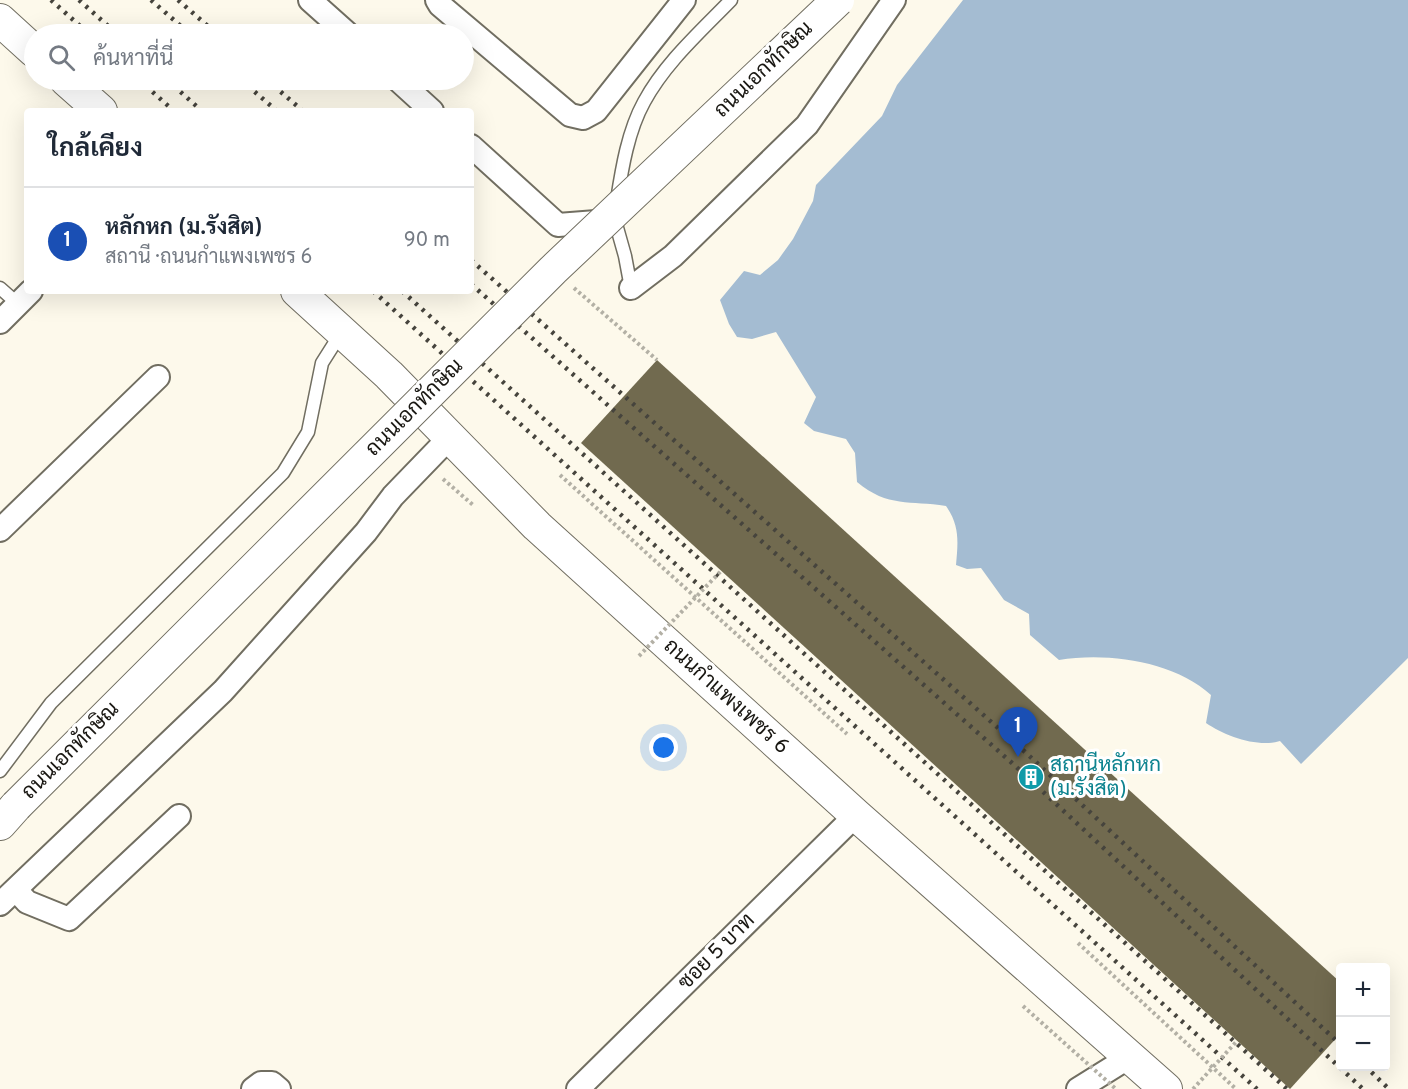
<!DOCTYPE html>
<html lang="th">
<meta charset="utf-8">
<style>
:root{--surface:#fff;--page:#f6f6f7;--text:#1f2937;--muted:#747a83;--line:#e0e1e3;--accent:#2563eb}
body{margin:0;font-family:Overpass,Sarabun,sans-serif;background:var(--page);color:var(--text)}
.controls{position:absolute;right:18px;bottom:18px;display:grid;overflow:hidden;border-radius:6px;box-shadow:0 6px 24px #0002}
.controls button{width:54px;height:54px;display:grid;place-items:center;padding:0;border:0;border-bottom:2px solid var(--line);background:var(--surface);color:var(--text);font:30px sans-serif}
.you{position:absolute;left:664px;top:748px;width:21px;height:21px;margin:-15px;border:4px solid #fff;border-radius:50%;background:#1a73e8;box-shadow:0 0 0 9px #1a73e833}
.badge{display:grid;place-items:center;width:39px;height:39px;border-radius:50%;background:var(--accent);color:#fff;font-size:20px;font-weight:700}
.pin{position:absolute;translate:-50% -50px;filter:drop-shadow(0 2px 3px #0008)}
.pin::after{content:'';position:absolute;top:32px;width:21px;height:18px;background:inherit;clip-path:polygon(0 0,100% 0,50% 100%)}
.list{margin:0;padding:0;list-style:none}
h2{display:flex;justify-content:space-between;align-items:center;height:78px;margin:0;padding:0 24px;font-size:26px}
h2 small{font-size:20px;font-weight:400;color:var(--muted)}
.list li{display:grid;grid-template-columns:39px 1fr auto;gap:18px;align-items:center;box-sizing:border-box;height:108px;padding:0 24px;border-top:2px solid var(--line)}
.list b{display:block;font-size:22px;white-space:nowrap}
.list p{margin:0;font-size:20px;white-space:nowrap;color:var(--muted)}
.list em{font-size:20px;font-style:normal;color:var(--muted)}
.icon{flex:none;width:33px;height:33px;fill:none;stroke:currentColor;stroke-width:2;stroke-linecap:round;stroke-linejoin:round}
.map{position:relative;flex:none;width:1408px;height:1089px;overflow:hidden}
.search{position:absolute;background:var(--surface);box-shadow:0 6px 24px #0002;left:24px;top:24px;width:450px;height:66px;display:flex;align-items:center;gap:15px;box-sizing:border-box;padding:0 21px;border-radius:33px;color:var(--muted);font-size:22px}
.panel{position:absolute;background:var(--surface);box-shadow:0 6px 24px #0002;left:24px;top:108px;width:450px;height:186px;border-radius:6px}
.map>svg:first-child{display:block}
.water{fill:#a4bcd2}
.building{fill:#716a4f}
.lines{fill:none;stroke-linecap:round;stroke-linejoin:round}
.lane-casing{stroke:#716e61;stroke-width:15}
.street-casing{stroke:#716e61;stroke-width:26}
.secondary-casing{stroke:#716e61;stroke-width:34}
.path{stroke:#b3b0a5;stroke-width:4;stroke-dasharray:3 3;stroke-linecap:butt}
.lane{stroke:#fff;stroke-width:12}
.street{stroke:#fff;stroke-width:22}
.secondary{stroke:#fff;stroke-width:32}
.rail{stroke:#46443d;stroke-width:4.5;stroke-dasharray:3 6;stroke-linecap:butt}
.secondary-bridge-casing{stroke:#716e61;stroke-width:34;stroke-linecap:butt}
.path-bridge{stroke:#b3b0a5;stroke-width:4;stroke-dasharray:3 3;stroke-linecap:butt}
.secondary-bridge{stroke:#fff;stroke-width:32}
.labels{text-anchor:middle;dominant-baseline:central;stroke-width:6;stroke-linejoin:round;paint-order:stroke}
.street-label{font-size:21px;fill:#191712;stroke:#fff}
.culture-label{font-size:21px;fill:#0d838f;stroke:#fff;text-anchor:start}
</style>
<div class="map">
<svg width="1408" height="1089" viewBox="0 0 1408 1089">
<rect width="100%" height="100%" fill="#fdf9eb"/>
<path class="water" d="M963 0H1408V658L1301 764 1280 741C1258 748 1225 736 1206 723L1211 695C1174 661 1107 652 1059 660L1030 635 1029 614 1004 600 981 568 967 569 956 565C958 542 960 526 946 506 910 500 888 508 857 482L855 453 846 439 814 431 804 423 816 397 776 332 752 339 737 337 729 324 720 300 744 271 760 275 778 260 793 239 813 201 816 185 882 116 897 85Z"/>
<polygon class="building" points="657,360 1340,982 1340,1034 1290,1089 581,443"/>
<g class="lines">
<g class="lane-casing">
<g id="lane">
<path d="M617 200C622 168 628 131 644 102 665 63 700 32 731 0"/>
<polyline points="614,217 625,256 631,288"/>
<polyline points="0,288 18,304"/>
<polyline points="0,771 51,703 283,473 308,432 322,363 341,333"/>
</g>
</g>
<g class="street-casing">
<g id="street">
<polyline points="310,0 348,34"/>
<polyline points="437,0 440,5 570,115 583,118 596,111 684,0"/>
<polyline points="398,80 432,111"/>
<polyline points="471,146 558,225 609,221"/>
<polyline points="631,288 673,256 807,125 894,0"/>
<polyline points="0,322 31,291"/>
<polyline points="0,530 158,377"/>
<polyline points="16,890 27,902 69,919 179,816"/>
<polyline points="0,904 223,691 366,532 393,496 450,437"/>
<polyline points="253,1089 261,1083 272,1083 279,1089"/>
<polyline points="578,1089 856,815"/>
<polyline points="1078,1089 1131,1056"/>
</g>
</g>
<g class="secondary-casing">
<g id="secondary">
<polyline points="0,20 34,51"/>
<polyline points="66,80 101,111"/>
<polyline points="297,291 389,375 537,526 856,815 1166,1089"/>
<polyline points="0,824 16,806"/>
</g>
</g>
<g class="path">
<polyline points="574,288 657,360"/>
<polyline points="560,475 847,734"/>
<polyline points="443,479 473,505"/>
<polyline points="1078,943 1236,1089"/>
</g>
<use href="#lane" class="lane"/>
<use href="#street" class="street"/>
<use href="#secondary" class="secondary"/>
<g class="rail">
<polyline points="51,0 89,34"/>
<polyline points="79,0 117,34"/>
<polyline points="151,0 190,34"/>
<polyline points="178,0 217,34"/>
<polyline points="139,80 174,111"/>
<polyline points="167,80 202,111"/>
<polyline points="241,80 277,111"/>
<polyline points="267,80 303,111"/>
<polyline points="471,260 1024,751 1340,1044"/>
<polyline points="471,284 1012,763 1363,1089"/>
<polyline points="373,291 1257,1089"/>
<polyline points="402,291 1287,1089"/>
<polyline points="1365,1066 1389,1089"/>
</g>
<g class="secondary-bridge-casing">
<polyline id="secondary-bridge" points="16,806 553,270 838,0"/>
</g>
<g class="path-bridge">
<polyline points="639,656 721,571"/>
<polyline points="1023,1006 1116,1089"/>
<polyline points="1193,1089 1237,1041"/>
</g>
<use href="#secondary-bridge" class="secondary-bridge"/>
</g>
<defs>
<g id="building-disc" transform="scale(1.35)"><circle r="9.5" fill="#0f9aa8" stroke="#fff"/><path d="M-4-6H4V6H1V3H-1V6H-4ZM-2.5-4.3h1.7v1.8h-1.7ZM.8-4.3h1.7v1.8H.8ZM-2.5-1h1.7V.8h-1.7ZM.8-1h1.7V.8H.8Z" fill="#fff"/></g>
</defs>
<g fill-rule="evenodd">
<use href="#building-disc" x="1031" y="777"/>
</g>
<g class="labels">
<g class="street-label">
<text transform="translate(764 70) rotate(-44)">ถนนเอกทักษิณ</text>
<text transform="translate(415 408) rotate(-45)">ถนนเอกทักษิณ</text>
<text transform="translate(726 697) rotate(42)">ถนนกำแพงเพชร 6</text>
<text transform="translate(71 751) rotate(-45)">ถนนเอกทักษิณ</text>
<text transform="translate(717 952) rotate(-45)">ซอย 5 บาท</text>
</g>
<g class="culture-label">
<text x="1050" y="765">สถานีหลักหก<tspan x="1050" dy="24">(ม.รังสิต)</tspan></text>
</g>
</g>
</svg>
<div class="controls">
<button>+</button>
<button>−</button>
</div>
<div class="you"></div>
<div class="pin badge" style="left:1018px;top:757px;background:#1a4fb4">1</div>
<div class="search"><svg class="icon" aria-label="search" viewBox="0 0 24 24"><circle cx="10" cy="10" r="6"/><path d="M15 15l6 6"/></svg>ค้นหาที่นี่</div>
<section class="panel">
<h2>ใกล้เคียง<small></small></h2>
<ul class="list">
<li><span class="badge" style="background:#1a4fb4">1</span><div><b>หลักหก (ม.รังสิต)</b><p>สถานี · ถนนกำแพงเพชร 6</p></div><em>90 m</em></li>
</ul>
</section>
</div>
